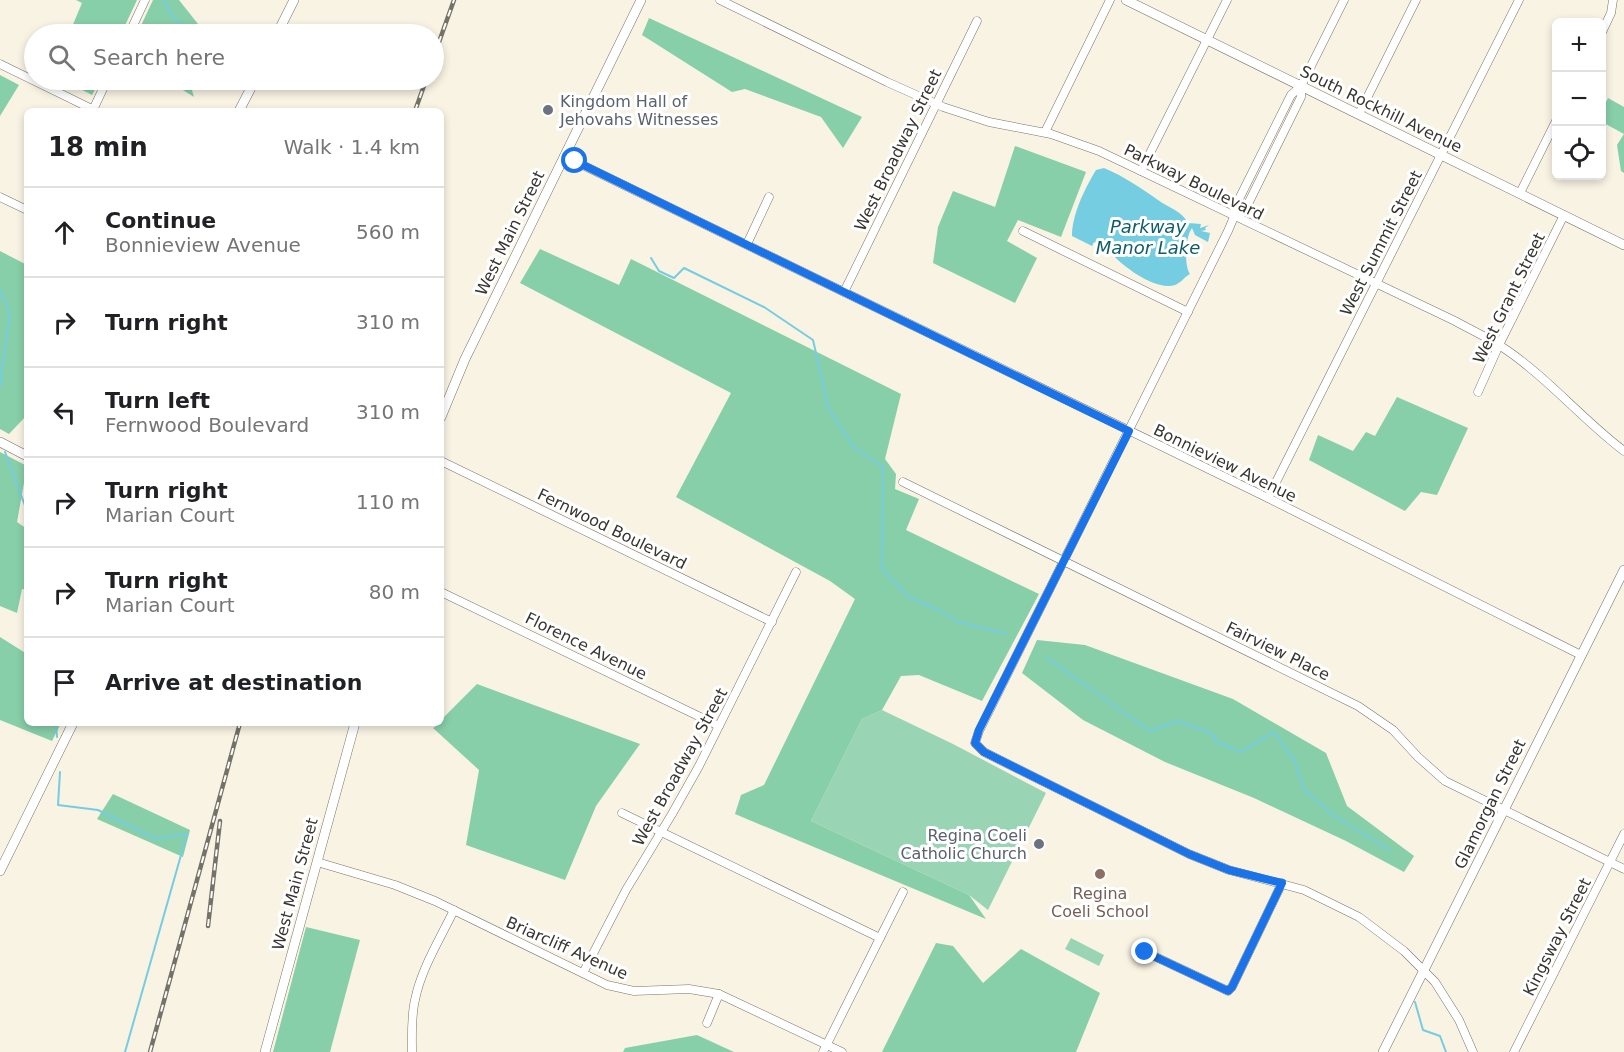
<!DOCTYPE html>
<meta charset="utf-8">
<style>
:root{--surface:#fff;--page:#f2f2f2;--text:#202124;--muted:#757577;--line:#e0e0e0}
body{margin:0;font-family:"DejaVu Sans",sans-serif;background:var(--page);color:var(--text)}
.controls{position:absolute;right:18px;top:18px;display:grid;overflow:hidden;border-radius:9px;box-shadow:0 3px 9px #0003}
.controls button{width:54px;height:54px;display:grid;place-items:center;padding:0;border:0;border-bottom:2px solid var(--line);background:var(--surface);color:var(--text);font:30px sans-serif}
.stop{position:absolute;width:18px;height:18px;margin:-14px;border:4px solid #1a73e8;border-radius:50%;background:#fff}
.stop.end{background:#1a73e8;border-color:#fff;box-shadow:0 2px 6px #0008}
.list{margin:0;padding:0;list-style:none}
h2{display:flex;justify-content:space-between;align-items:center;height:78px;margin:0;padding:0 24px;font-size:26px}
h2 small{font-size:20px;font-weight:400;color:var(--muted)}
.list li{display:grid;grid-template-columns:39px 1fr auto;gap:18px;align-items:center;box-sizing:border-box;height:90px;padding:0 24px;border-top:2px solid var(--line)}
.list b{display:block;font-size:22px;white-space:nowrap}
.list p{margin:0;font-size:20px;white-space:nowrap;color:var(--muted)}
.list em{font-size:20px;font-style:normal;color:var(--muted)}
.icon{flex:none;width:33px;height:33px;fill:none;stroke:currentColor;stroke-width:2;stroke-linecap:round;stroke-linejoin:round}
.map{position:relative;flex:none;width:1624px;height:1052px;overflow:hidden}
.search{position:absolute;background:var(--surface);box-shadow:0 3px 9px #0003;left:24px;top:24px;width:420px;height:66px;display:flex;align-items:center;gap:15px;box-sizing:border-box;padding:0 21px;border-radius:33px;color:var(--muted);font-size:22px}
.panel{position:absolute;background:var(--surface);box-shadow:0 3px 9px #0003;left:24px;top:108px;width:420px;height:618px;border-radius:9px}
.map>svg:first-child{display:block}
.green{fill:#99d5b5}
.forest{fill:#87cfa9}
.water{fill:#74cde0}
.lines{fill:none;stroke-linecap:round;stroke-linejoin:round}
.stream{stroke:#74cde0;stroke-width:2}
.minor-casing{stroke:#797466;stroke-width:9}
.tertiary-casing{stroke:#797466;stroke-width:10}
.minor{stroke:#fff;stroke-width:8}
.tertiary{stroke:#fff;stroke-width:9}
.rail-casing{stroke:#757268;stroke-width:4.5}
.rail{stroke:#fff;stroke-width:2;stroke-dasharray:7;stroke-linecap:butt}
.route{stroke:#1a73e8;stroke-width:8}
.worship-dot{fill:#6b7280;stroke:#fff;stroke-width:2}
.education-dot{fill:#8d6e63;stroke:#fff;stroke-width:2}
.labels{text-anchor:middle;dominant-baseline:central;stroke-width:6;stroke-linejoin:round;paint-order:stroke}
.worship-label{font-size:16px;fill:#5b616d;stroke:#fff;text-anchor:start}
.street-label{font-size:16px;fill:#37352f;stroke:#fff}
.education-label{font-size:16px;fill:#785e54;stroke:#fff}
.water-label{font-size:18px;font-style:italic;fill:#0f5c6a;stroke:#fff}
</style>
<div class="map">
<svg width="1624" height="1052" viewBox="0 0 1624 1052">
<rect width="100%" height="100%" fill="#f8f3e3"/>
<g class="green">
<polygon points="882,710 953,744 1046,793 988,910 969,895 811,821 862,719"/>
<polygon points="1071,938 1104,955 1099,966 1065,949"/>
</g>
<g class="forest">
<polygon points="76,0 137,0 121,34 69,34 82,3"/>
<polygon points="153,0 179,0 198,24 219,34 137,34"/>
<polygon points="649,18 862,117 843,148 821,117 745,89 732,92 642,35"/>
<polygon points="0,75 19,85 0,116"/>
<polygon points="63,80 100,80 92,95"/>
<polygon points="167,80 189,80 194,97"/>
<polygon points="1608,98 1624,107 1624,173 1621,171 1617,145 1624,134 1602,122 1602,111"/>
<polygon points="1015,146 1086,172 1061,237 1018,220 1007,241 1037,258 1015,303 933,263 938,227 953,191 995,207"/>
<polygon points="540,249 619,285 631,259 901,394 885,459 896,474 895,489 919,499 906,530 1039,594 982,701 919,675 901,676 882,710 862,719 811,821 969,895 986,919 735,814 741,795 764,785 855,599 830,581 676,497 731,393 520,283"/>
<polygon points="0,251 27,265 27,415 9,434 0,429"/>
<polygon points="1397,397 1468,428 1437,495 1421,492 1405,511 1309,460 1318,435 1353,451 1366,432 1375,436"/>
<polygon points="0,452 27,466 17,522 27,529 27,590 22,589 17,613 0,606"/>
<polygon points="0,637 27,654 27,723 61,723 52,741 0,720"/>
<polygon points="1037,640 1085,645 1233,699 1326,753 1347,806 1414,856 1404,872 1346,841 1254,798 1165,762 1083,720 1022,673"/>
<polygon points="477,684 640,744 596,806 565,880 466,845 479,770 433,728 441,723 441,720"/>
<polygon points="113,794 190,830 183,857 97,819"/>
<polygon points="306,927 360,940 330,1052 273,1052"/>
<polygon points="936,943 953,946 983,983 1021,949 1100,993 1076,1052 882,1052"/>
<polygon points="697,1035 734,1052 623,1052 625,1048"/>
</g>
<path class="water" d="M1104 168C1125 177 1141 188 1158 200 1170 209 1181 210 1188 223L1201 224 1200 228 1209 225 1205 228 1206 230 1201 231 1210 233 1208 242 1195 235 1192 228C1185 237 1184 266 1190 274 1184 277 1181 283 1175 285 1156 291 1125 268 1113 255L1114 252 1094 242 1092 246 1072 236C1072 215 1084 190 1096 170Z"/>
<g class="lines">
<g class="stream">
<polyline points="164,0 173,17 190,34"/>
<polyline points="651,258 659,271 674,278 684,268 764,307 813,340 829,410 854,447 883,467 882,569 909,597 939,610 956,621 1006,634"/>
<polyline points="0,290 10,312 0,386"/>
<polyline points="5,452 27,511"/>
<polyline points="27,535 25,542 27,548"/>
<polyline points="1047,658 1150,731 1178,721 1213,734 1215,741 1241,752 1274,732 1295,762 1304,790 1333,815 1390,850"/>
<polyline points="56,723 57,737"/>
<polyline points="60,772 58,805 98,810 156,839 187,834 125,1052"/>
<polyline points="1415,1002 1423,1030 1440,1036 1446,1052"/>
</g>
<g class="minor-casing">
<g id="minor">
<path d="M720 0 887 82 943 107 989 122 1051 134 1099 151 1455 321C1473 331 1491 339 1508 351 1550 380 1583 420 1624 451"/>
<polyline points="1344,0 1301,86 1291,95 1235,207 1234,217 1228,231 979,731 975,743 984,752 1189,854 1229,870 1304,890 1359,917 1404,951 1435,982 1459,1020 1473,1052"/>
<polyline points="1602,32 1611,13 1613,0"/>
<polyline points="129,34 145,0"/>
<polyline points="0,64 96,111"/>
<polyline points="93,110 107,80"/>
<polyline points="1359,114 1416,0"/>
<polyline points="1045,132 1110,0"/>
<polyline points="564,156 1268,498 1581,655"/>
<polyline points="1141,171 1227,0"/>
<polyline points="1520,193 1556,121"/>
<polyline points="0,197 27,210"/>
<polyline points="1234,217 1243,212 1246,208 1301,97 1301,86"/>
<polyline points="1023,231 1188,312"/>
<polyline points="747,244 769,197"/>
<polyline points="844,292 977,21"/>
<polyline points="1478,392 1499,345 1564,215"/>
<polyline points="441,461 772,622"/>
<polyline points="903,482 1358,706 1393,730 1418,757 1445,781 1624,869"/>
<polyline points="1268,498 1519,0"/>
<polyline points="441,592 719,726"/>
<polyline points="622,813 880,938"/>
<polyline points="317,862 395,885 435,901 607,985 634,991 689,989 719,994 842,1052"/>
<polyline points="1141,950 1228,991 1232,987 1282,883"/>
<polyline points="583,973 626,890 672,814 699,766 796,572"/>
<polyline points="707,1023 719,994"/>
<path d="M412 1052C412 1035 411 1017 415 1000 421 969 440 939 454 910"/>
<polyline points="823,1052 903,892"/>
<polyline points="1514,1052 1624,834"/>
</g>
</g>
<g class="tertiary-casing">
<g id="tertiary">
<polyline points="1126,0 1624,245"/>
<polyline points="277,34 294,0"/>
<polyline points="239,111 255,80"/>
<polyline points="441,417 465,359 641,0"/>
<polyline points="0,442 27,456"/>
<polyline points="0,871 73,723"/>
<polyline points="265,1052 355,723"/>
<polyline points="1383,1052 1624,570"/>
</g>
</g>
<use href="#minor" class="minor"/>
<use href="#tertiary" class="tertiary"/>
<g class="rail-casing">
<g id="rail">
<polyline points="434,56 454,0"/>
<polyline points="415,111 426,80"/>
<polyline points="208,926 220,821"/>
<polyline points="150,1052 240,723"/>
</g>
</g>
<use href="#rail" class="rail"/>
</g>
<g class="lines">
<polyline class="route" points="575,161 1129,431 979,730 975,743 984,752 1189,854 1229,870 1282,883 1232,987 1228,991 1145,952"/>
</g>
<g class="worship-dot">
<circle cx="548" cy="110" r="6"/>
<circle cx="1039" cy="844" r="6"/>
</g>
<circle class="education-dot" cx="1100" cy="874" r="6"/>
<g class="labels">
<g class="worship-label">
<text x="560" y="101">Kingdom Hall of<tspan x="560" dy="18">Jehovahs Witnesses</tspan></text>
<text x="1027" y="835" text-anchor="end">Regina Coeli<tspan x="1027" dy="18">Catholic Church</tspan></text>
</g>
<g class="street-label">
<text transform="translate(1381 109) rotate(26)">South Rockhill Avenue</text>
<text transform="translate(898 150) rotate(-64)">West Broadway Street</text>
<text transform="translate(1194 182) rotate(26)">Parkway Boulevard</text>
<text transform="translate(510 233) rotate(-64)">West Main Street</text>
<text transform="translate(1381 243) rotate(-63)">West Summit Street</text>
<text transform="translate(1509 298) rotate(-64)">West Grant Street</text>
<text transform="translate(1225 463) rotate(26)">Bonnieview Avenue</text>
<text transform="translate(612 529) rotate(26)">Fernwood Boulevard</text>
<text transform="translate(586 646) rotate(26)">Florence Avenue</text>
<text transform="translate(1278 651) rotate(26)">Fairview Place</text>
<text transform="translate(680 767) rotate(-61)">West Broadway Street</text>
<text transform="translate(1490 804) rotate(-64)">Glamorgan Street</text>
<text transform="translate(295 884) rotate(-75)">West Main Street</text>
<text transform="translate(1557 937) rotate(-63)">Kingsway Street</text>
<text transform="translate(567 948) rotate(24)">Briarcliff Avenue</text>
</g>
<g class="education-label">
<text x="1100" y="893">Regina<tspan x="1100" dy="18">Coeli School</tspan></text>
</g>
<g class="water-label">
<text x="1148" y="226">Parkway<tspan x="1148" dy="21">Manor Lake</tspan></text>
</g>
</g>
</svg>
<div class="controls">
<button>+</button>
<button>−</button>
<button><svg class="icon" aria-label="locate" viewBox="0 0 24 24"><circle cx="12" cy="12" r="6"/><path d="M12 2v4M12 18v4M2 12h4M18 12h4"/></svg></button>
</div>
<div class="stop" style="left:575px;top:161px"></div>
<div class="stop end" style="left:1145px;top:952px"></div>
<div class="search"><svg class="icon" aria-label="search" viewBox="0 0 24 24"><circle cx="10" cy="10" r="6"/><path d="M15 15l6 6"/></svg>Search here</div>
<section class="panel">
<h2>18 min<small>Walk · 1.4 km</small></h2>
<ul class="list">
<li><svg class="icon" aria-label="ahead" viewBox="0 0 24 24"><path d="M12 20V5M6 11l6-6 6 6"/></svg><div><b>Continue</b><p>Bonnieview Avenue</p></div><em>560 m</em></li>
<li><svg class="icon" aria-label="right" viewBox="0 0 24 24"><path d="M7 20v-9h11M14 6l5 5-5 5"/></svg><div><b>Turn right</b></div><em>310 m</em></li>
<li><svg class="icon" aria-label="left" viewBox="0 0 24 24"><path d="M17 20v-9H6M10 6l-5 5 5 5"/></svg><div><b>Turn left</b><p>Fernwood Boulevard</p></div><em>310 m</em></li>
<li><svg class="icon" aria-label="right" viewBox="0 0 24 24"><path d="M7 20v-9h11M14 6l5 5-5 5"/></svg><div><b>Turn right</b><p>Marian Court</p></div><em>110 m</em></li>
<li><svg class="icon" aria-label="right" viewBox="0 0 24 24"><path d="M7 20v-9h11M14 6l5 5-5 5"/></svg><div><b>Turn right</b><p>Marian Court</p></div><em>80 m</em></li>
<li><svg class="icon" aria-label="arrive" viewBox="0 0 24 24"><path d="M6 21V4h12l-3 4 3 4H6"/></svg><div><b>Arrive at destination</b></div></li>
</ul>
</section>
</div>
